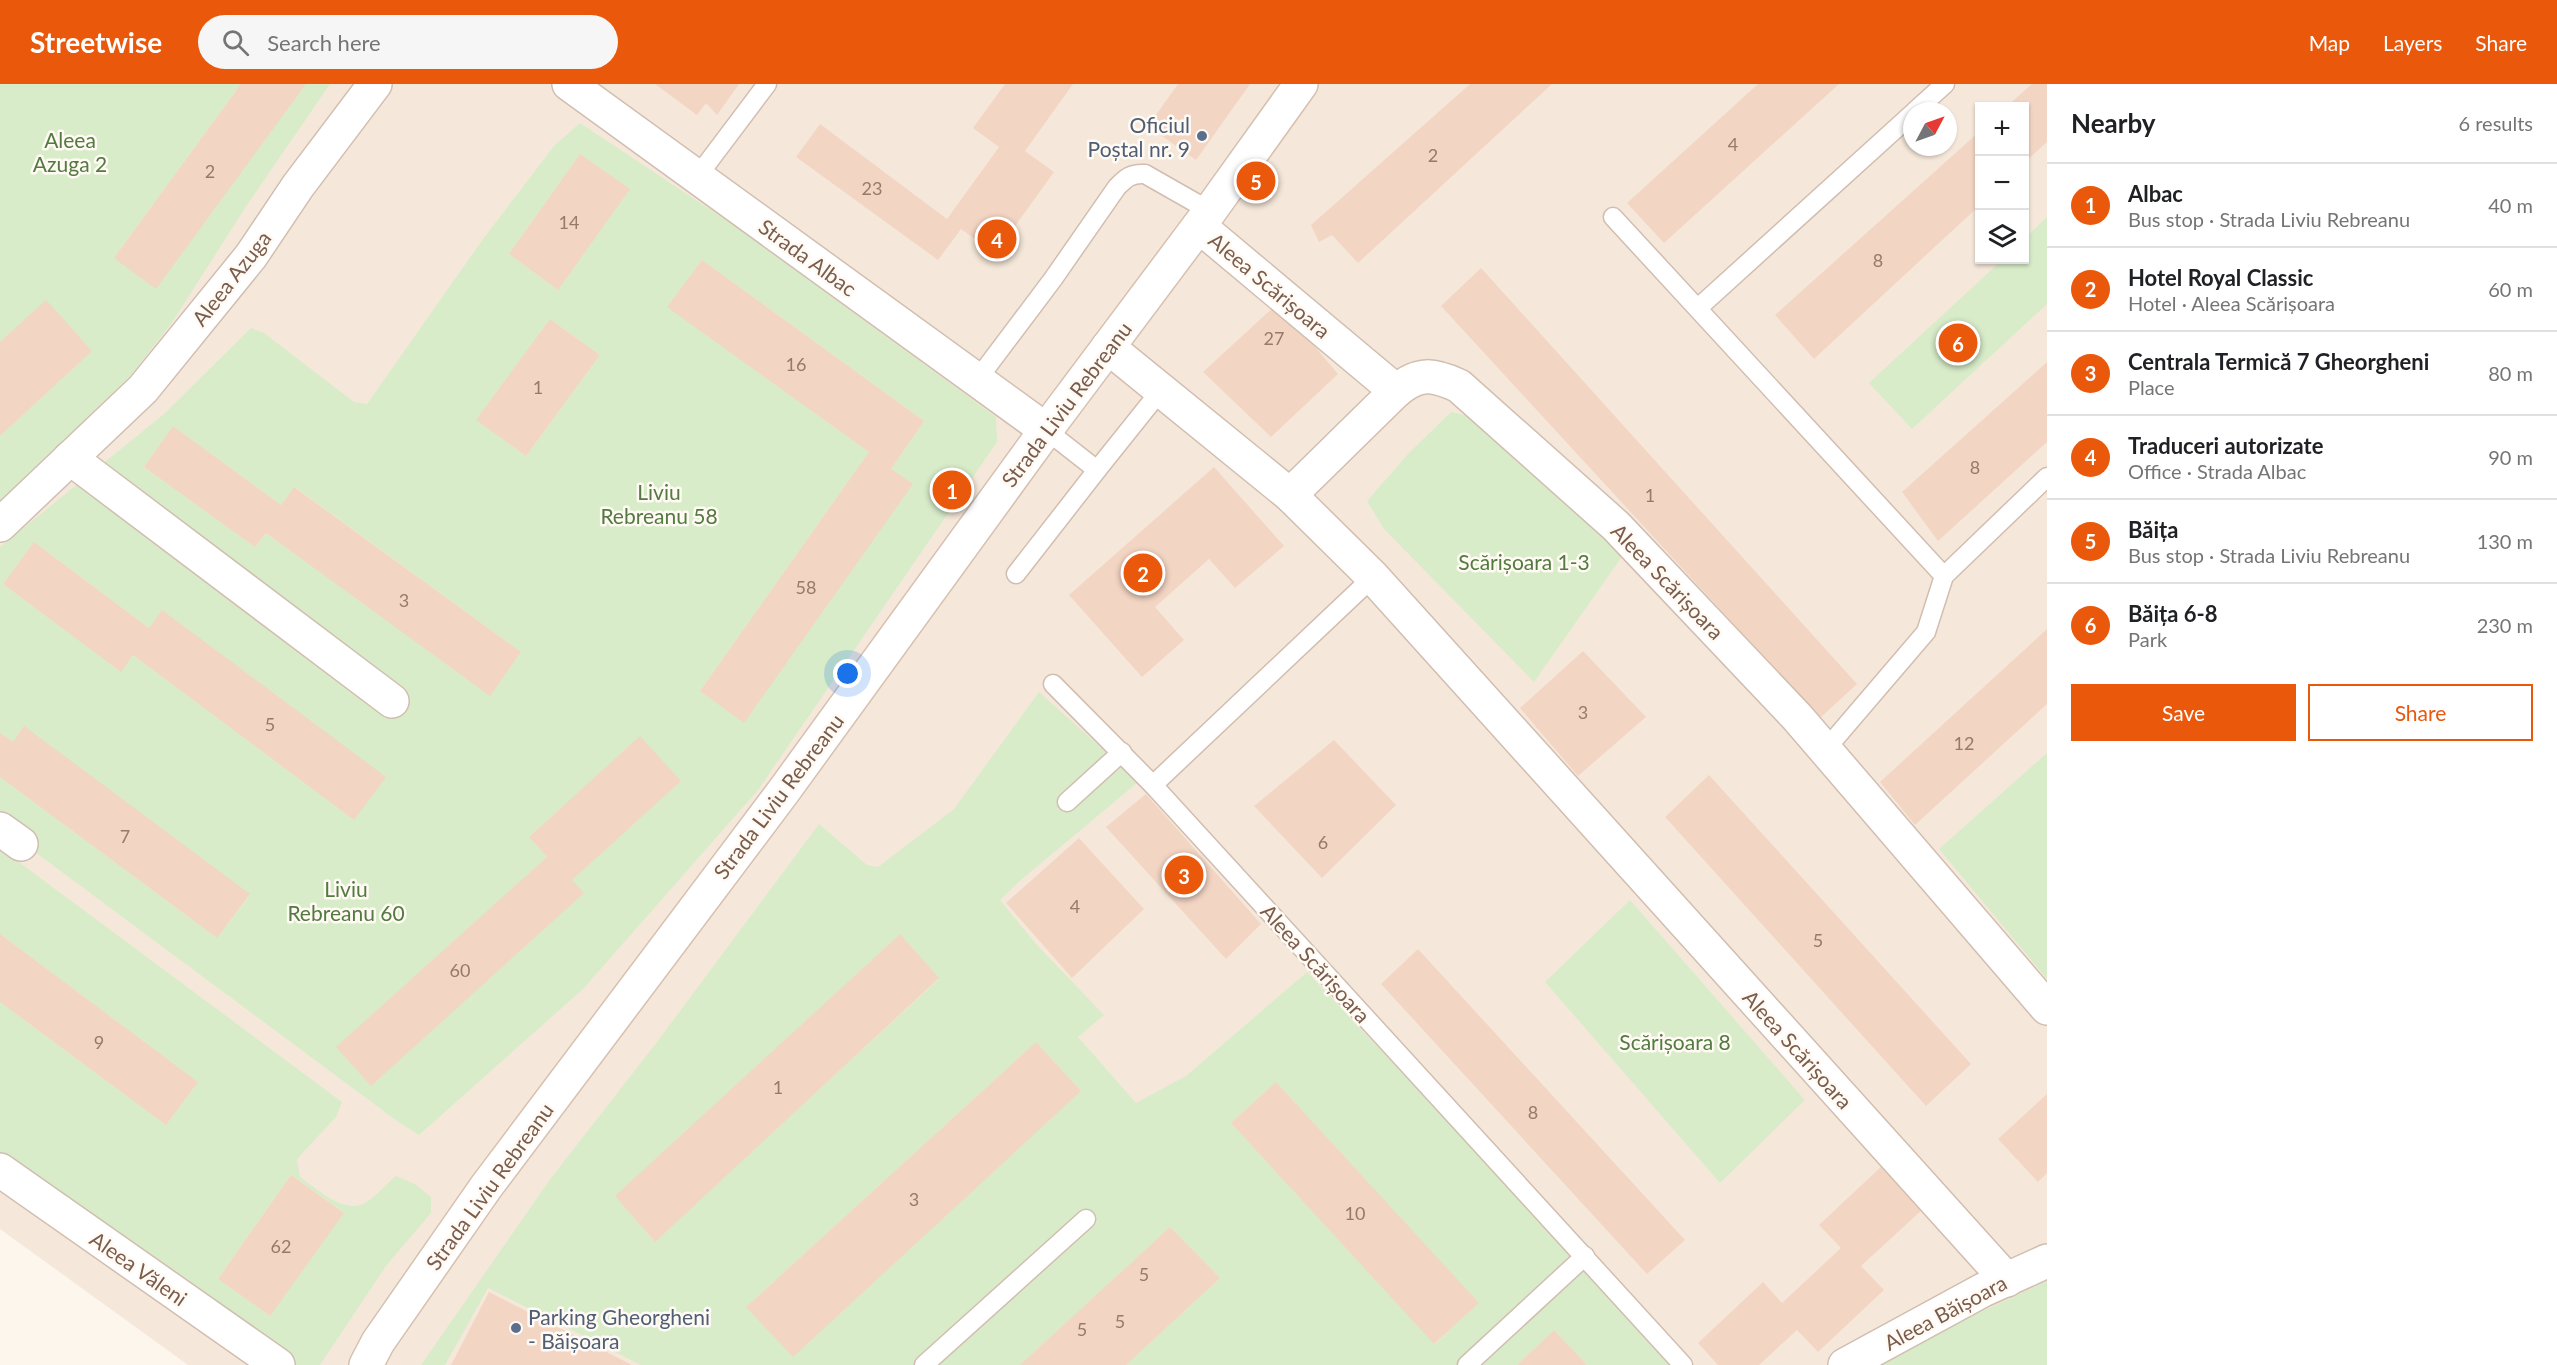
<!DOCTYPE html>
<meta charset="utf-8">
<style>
:root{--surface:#fff;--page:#f6f6f6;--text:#202124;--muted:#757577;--line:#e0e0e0;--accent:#ea580c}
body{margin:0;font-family:Lato,sans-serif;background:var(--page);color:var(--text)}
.controls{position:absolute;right:18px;top:18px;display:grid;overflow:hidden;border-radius:0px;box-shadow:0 2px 4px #0004}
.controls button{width:54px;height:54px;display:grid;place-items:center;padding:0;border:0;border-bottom:2px solid var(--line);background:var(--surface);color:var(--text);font:30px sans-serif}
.compass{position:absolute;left:1903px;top:18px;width:54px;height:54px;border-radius:50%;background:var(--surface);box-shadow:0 2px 4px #0004;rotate:49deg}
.you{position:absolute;left:848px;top:590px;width:21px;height:21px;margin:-15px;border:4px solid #fff;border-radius:50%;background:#1a73e8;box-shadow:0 0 0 9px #1a73e833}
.badge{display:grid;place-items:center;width:39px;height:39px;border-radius:50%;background:var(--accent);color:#fff;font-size:20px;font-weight:700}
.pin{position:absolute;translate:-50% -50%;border:3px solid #fff;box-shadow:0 2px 6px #0006}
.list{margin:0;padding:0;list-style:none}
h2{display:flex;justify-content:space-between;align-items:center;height:78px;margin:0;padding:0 24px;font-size:26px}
h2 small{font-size:20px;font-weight:400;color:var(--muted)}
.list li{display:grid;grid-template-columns:39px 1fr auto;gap:18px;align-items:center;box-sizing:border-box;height:84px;padding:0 24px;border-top:2px solid var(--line)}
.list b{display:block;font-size:22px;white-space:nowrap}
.list p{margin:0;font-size:20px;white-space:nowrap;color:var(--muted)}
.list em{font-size:20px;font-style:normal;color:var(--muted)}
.actions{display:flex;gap:12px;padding:18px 24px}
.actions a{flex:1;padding:14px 0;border:2px solid var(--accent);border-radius:0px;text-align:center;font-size:21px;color:var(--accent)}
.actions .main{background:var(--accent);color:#fff}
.icon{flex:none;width:33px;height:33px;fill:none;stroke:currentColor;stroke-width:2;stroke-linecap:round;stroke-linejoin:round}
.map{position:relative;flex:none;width:2047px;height:1281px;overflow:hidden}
header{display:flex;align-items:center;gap:36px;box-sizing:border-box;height:84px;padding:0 30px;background:var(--accent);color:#fff}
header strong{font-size:28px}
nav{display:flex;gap:33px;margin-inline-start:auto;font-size:21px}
.search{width:420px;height:54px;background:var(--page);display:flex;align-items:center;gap:15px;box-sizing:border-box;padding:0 21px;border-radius:33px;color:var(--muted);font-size:22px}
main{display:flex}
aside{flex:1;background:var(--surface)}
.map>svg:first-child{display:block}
.residential{fill:#f5e8da;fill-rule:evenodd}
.green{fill:#d8ecc9;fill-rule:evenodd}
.building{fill:#f3d5c3}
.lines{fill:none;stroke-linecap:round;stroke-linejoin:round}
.lane-casing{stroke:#d1beb0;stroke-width:21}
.street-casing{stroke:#d1beb0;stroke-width:36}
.secondary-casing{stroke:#d6c0b0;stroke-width:36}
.lane{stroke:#fff;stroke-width:18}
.street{stroke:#fff;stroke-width:33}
.secondary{stroke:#fff;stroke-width:33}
.service-dot{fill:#5c6f8a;stroke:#fffaf3;stroke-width:2}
.labels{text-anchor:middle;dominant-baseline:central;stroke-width:5;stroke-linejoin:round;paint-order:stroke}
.number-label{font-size:18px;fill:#987a6a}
.service-label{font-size:21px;fill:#4e5e75;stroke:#fffaf3;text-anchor:end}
.park-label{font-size:21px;fill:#537a41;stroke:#fffaf3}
.street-label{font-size:21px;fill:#7a5c4d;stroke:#fffaf3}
</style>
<header>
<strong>Streetwise</strong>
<div class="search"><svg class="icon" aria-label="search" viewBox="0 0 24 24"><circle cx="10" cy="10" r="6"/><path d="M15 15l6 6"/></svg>Search here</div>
<nav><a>Map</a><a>Layers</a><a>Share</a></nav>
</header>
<main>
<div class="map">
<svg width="2047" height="1281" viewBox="0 0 2047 1281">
<rect width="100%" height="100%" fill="#fdf6ec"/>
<path class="residential" d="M0 0H2047V1281H188L0 1145ZM1980 22H2024V176H1980ZM1912 27H1948V63H1912Z"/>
<g class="green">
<polygon points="0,0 241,0 114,174 306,0 330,0 245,124 171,240 131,291 0,419 0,352 92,267 46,217 0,258"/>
<path d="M580 39 735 142 996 333 997 358 758 706 583 905 419 1051 397 1037 0 742V693L217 854 250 811 24 643 13 658 0 649V463L164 330 251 244 264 249 354 318 367 320 483 155 554 62ZM580 70 629 105 558 206 509 170ZM702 176 924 337 891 385 912 400 744 638 700 607 869 368 668 222ZM550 235 600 271 526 372 477 336ZM173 342 281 421 295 403 521 568 490 611 266 449 255 463 144 383ZM34 458 149 544 162 527 354 736 133 571 121 587 3 500ZM640 653 572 796 337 963 547 773 529 753Z"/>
<polygon points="2047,133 2047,220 1912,345 1869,299 2002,176 2024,176 2025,154"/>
<polygon points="1451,328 1483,335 1628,464 1534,598 1384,445 1367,417 1408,370"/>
<path d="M1039 608 1114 675 1137 699 1022 795 1000 816 1036 860 1104 931 1078 953 1136 1019 1186 992 1307 888 1610 1209 1673 1281H1587L1554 1246 1517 1281H1126L1220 1194 1170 1143 1020 1281H641L488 1204 445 1281H421L551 1094 657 958 819 740 867 781 878 783 954 725ZM900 850 939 895 654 1157 616 1112ZM1036 958 1081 1007 746 1223 747 1222ZM1276 998 1478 1219 1435 1260 1231 1039Z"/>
<polygon points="2047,669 2047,895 1939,765"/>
<path d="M0 764 342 1018 336 1033 297 1075 300 1093C316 1104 342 1129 363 1120 374 1115 386 1100 396 1092L415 1100 431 1113V1129L386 1182 320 1281H294L0 1076V918L166 1041 198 998 0 850ZM291 1091 343 1128 270 1232 218 1195Z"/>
<polygon points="1630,816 1805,1016 1720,1099 1545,898"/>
<polygon points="2047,1197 2047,1281 1881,1281 1878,1276"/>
</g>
<g class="building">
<polygon points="241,0 306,0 156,205 114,174"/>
<polygon points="655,0 739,0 717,31 706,19 697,31"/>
<polygon points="1005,0 1073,0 1025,67 1054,88 995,170 961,145 938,176 796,73 820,40 947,135 999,63 973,44"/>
<polygon points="1178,0 1250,0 1196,76 1148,42"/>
<polygon points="1470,0 1552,0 1358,179 1332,151 1319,158 1311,141"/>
<polygon points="1758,0 1839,0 1664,159 1627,119"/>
<polygon points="2032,0 2047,0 2047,58 2024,79 2024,22 2007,22"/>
<polygon points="1980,47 1980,121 1814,275 1775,231"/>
<polygon points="580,70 630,105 558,206 509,170"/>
<polygon points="702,176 924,337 891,385 913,400 744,639 700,607 869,368 667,223"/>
<polygon points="1481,184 1857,600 1820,634 1441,222"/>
<polygon points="46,216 92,267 0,352 0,258"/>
<polygon points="1278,219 1338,290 1271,353 1203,288"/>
<polygon points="550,235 600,271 526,372 476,336"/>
<polygon points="2047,278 2047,358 1938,457 1902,408"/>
<polygon points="173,342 281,421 294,403 521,568 490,612 266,449 255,463 144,383"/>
<polygon points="1214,383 1284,462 1235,504 1209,475 1155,523 1184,556 1142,593 1069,511"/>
<polygon points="34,458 149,544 162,526 386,693 354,736 133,571 121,588 3,500"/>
<polygon points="2047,545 2047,620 1915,741 1880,698"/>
<polygon points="1583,567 1646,633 1578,692 1520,624"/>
<polygon points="24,642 250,810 217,854 0,693 0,649 13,658"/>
<polygon points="640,652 681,697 572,796 584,809 371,1002 336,963 547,773 529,753"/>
<polygon points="1334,656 1396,721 1322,794 1254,722"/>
<polygon points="1709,691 1971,980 1926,1022 1665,733"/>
<polygon points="1146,710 1261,840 1226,875 1106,743"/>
<polygon points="1079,754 1144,825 1072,894 1006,819"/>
<polygon points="0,850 198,998 166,1041 0,918"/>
<polygon points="900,850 939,894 655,1158 615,1112"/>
<polygon points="1418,865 1685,1156 1647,1190 1381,900"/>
<polygon points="1036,958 1081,1007 793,1273 746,1223"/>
<polygon points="1276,998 1479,1219 1434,1260 1231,1039"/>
<polygon points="2047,1010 2047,1089 2038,1098 1998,1055"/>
<polygon points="1883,1081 1923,1125 1861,1182 1884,1206 1818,1268 1797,1246 1759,1281 1718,1281 1698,1259 1763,1198 1782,1219 1841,1164 1819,1141"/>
<polygon points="291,1091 344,1129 270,1232 218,1195"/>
<polygon points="1170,1143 1220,1194 1126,1281 1020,1281"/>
<polygon points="489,1208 632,1281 451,1281"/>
<polygon points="1554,1246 1587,1281 1517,1281"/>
</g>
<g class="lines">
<g class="lane-casing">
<g id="lane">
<polyline points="1915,27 1945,0"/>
<polyline points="697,93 767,0"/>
<polyline points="1613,133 1944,492"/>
<polyline points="1698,224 1912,30"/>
<path d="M977 296 1053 195 1117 103C1126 94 1131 89 1145 90L1210 127"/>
<polyline points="1046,346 1097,386 1161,306"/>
<polyline points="1016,490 1097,386"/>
<polyline points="1373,493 1153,701 1683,1281"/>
<polyline points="1053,600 1153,701"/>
<polyline points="1826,665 1926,548 1944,492 2047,393"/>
<polyline points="1067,718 1122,668"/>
<polyline points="924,1281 1086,1135"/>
<polyline points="1467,1281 1585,1172"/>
</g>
</g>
<g class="street-casing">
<g id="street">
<polyline points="569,0 1046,346"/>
<path d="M1199 142 1396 307C1419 288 1433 290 1459 302L1616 442 1797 633 2047 924"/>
<polyline points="1108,263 1290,411 1373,493 2007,1196"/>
<polyline points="70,374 392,617"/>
<polyline points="1290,411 1396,307"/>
<polyline points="0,441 143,305 251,172 298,102 375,0"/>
<polyline points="0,745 21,760"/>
<polyline points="0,1086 278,1281"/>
<polyline points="1845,1281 1983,1206 2047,1177"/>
</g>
</g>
<g class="secondary-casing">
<polyline id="secondary" points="366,1281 378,1258 486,1103 783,708 1046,346 1210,127 1301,0"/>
</g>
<use href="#lane" class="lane"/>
<use href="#street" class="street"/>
<use href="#secondary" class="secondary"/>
</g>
<g class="service-dot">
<circle cx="1202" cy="52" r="6"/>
<circle cx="516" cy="1244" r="6"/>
</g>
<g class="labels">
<g class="number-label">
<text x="1733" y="60">4</text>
<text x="1433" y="71">2</text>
<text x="210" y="87">2</text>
<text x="872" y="104">23</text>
<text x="569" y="138">14</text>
<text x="1878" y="176">8</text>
<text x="1274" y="254">27</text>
<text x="796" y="280">16</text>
<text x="538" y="303">1</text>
<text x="1975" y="383">8</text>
<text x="1650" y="411">1</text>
<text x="806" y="503">58</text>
<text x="404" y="516">3</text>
<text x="1583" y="628">3</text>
<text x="270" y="640">5</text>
<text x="1964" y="659">12</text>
<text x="125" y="752">7</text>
<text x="1323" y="758">6</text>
<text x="1075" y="822">4</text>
<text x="1818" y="856">5</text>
<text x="460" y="886">60</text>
<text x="99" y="958">9</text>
<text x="778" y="1003">1</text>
<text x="1533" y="1028">8</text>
<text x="914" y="1115">3</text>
<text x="1355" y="1129">10</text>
<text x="281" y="1162">62</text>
<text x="1144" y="1190">5</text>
<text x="1120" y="1237">5</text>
<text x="1082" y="1245">5</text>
</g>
<g class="service-label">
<text x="1190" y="40">Oficiul<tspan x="1190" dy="24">Poștal nr. 9</tspan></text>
<text x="528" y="1232" text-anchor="start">Parking Gheorgheni<tspan x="528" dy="24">- Băișoara</tspan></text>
</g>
<g class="park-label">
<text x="70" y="55">Aleea<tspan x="70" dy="24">Azuga 2</tspan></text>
<text x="659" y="407">Liviu<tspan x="659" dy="24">Rebreanu 58</tspan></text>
<text x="1524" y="477">Scărișoara 1-3</text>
<text x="346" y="804">Liviu<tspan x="346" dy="24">Rebreanu 60</tspan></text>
<text x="1675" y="957">Scărișoara 8</text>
</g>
<g class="street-label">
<text transform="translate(808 173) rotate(36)">Strada Albac</text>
<text transform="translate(231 194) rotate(-52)">Aleea Azuga</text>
<text transform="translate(1270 201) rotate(40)">Aleea Scărișoara</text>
<text transform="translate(1066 320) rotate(-53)">Strada Liviu Rebreanu</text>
<text transform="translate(1668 497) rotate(46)">Aleea Scărișoara</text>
<text transform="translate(778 712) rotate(-53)">Strada Liviu Rebreanu</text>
<text transform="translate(1316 879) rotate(48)">Aleea Scărișoara</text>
<text transform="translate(1798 965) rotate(48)">Aleea Scărișoara</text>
<text transform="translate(489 1102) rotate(-54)">Strada Liviu Rebreanu</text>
<text transform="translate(139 1184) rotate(35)">Aleea Văleni</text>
<text transform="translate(1945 1228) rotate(-28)">Aleea Băișoara</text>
</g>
</g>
</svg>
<div class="controls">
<button>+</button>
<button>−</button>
<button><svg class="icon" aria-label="layers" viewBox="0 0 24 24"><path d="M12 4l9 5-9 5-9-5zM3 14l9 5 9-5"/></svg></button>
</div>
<svg class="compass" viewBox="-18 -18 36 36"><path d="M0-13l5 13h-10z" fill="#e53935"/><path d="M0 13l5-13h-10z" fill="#757577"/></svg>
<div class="you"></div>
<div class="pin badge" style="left:952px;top:406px">1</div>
<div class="pin badge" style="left:1143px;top:489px">2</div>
<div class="pin badge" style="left:1184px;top:791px">3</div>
<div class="pin badge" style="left:997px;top:155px">4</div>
<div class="pin badge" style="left:1256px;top:97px">5</div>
<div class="pin badge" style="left:1958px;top:259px">6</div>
</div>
<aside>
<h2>Nearby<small>6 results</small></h2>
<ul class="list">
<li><span class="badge">1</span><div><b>Albac</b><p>Bus stop · Strada Liviu Rebreanu</p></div><em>40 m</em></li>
<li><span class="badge">2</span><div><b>Hotel Royal Classic</b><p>Hotel · Aleea Scărișoara</p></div><em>60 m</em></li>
<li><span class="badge">3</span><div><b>Centrala Termică 7 Gheorgheni</b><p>Place</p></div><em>80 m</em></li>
<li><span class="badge">4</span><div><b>Traduceri autorizate</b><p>Office · Strada Albac</p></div><em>90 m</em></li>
<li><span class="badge">5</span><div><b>Băița</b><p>Bus stop · Strada Liviu Rebreanu</p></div><em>130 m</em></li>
<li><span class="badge">6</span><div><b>Băița 6-8</b><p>Park</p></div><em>230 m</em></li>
</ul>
<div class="actions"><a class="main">Save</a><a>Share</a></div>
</aside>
</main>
